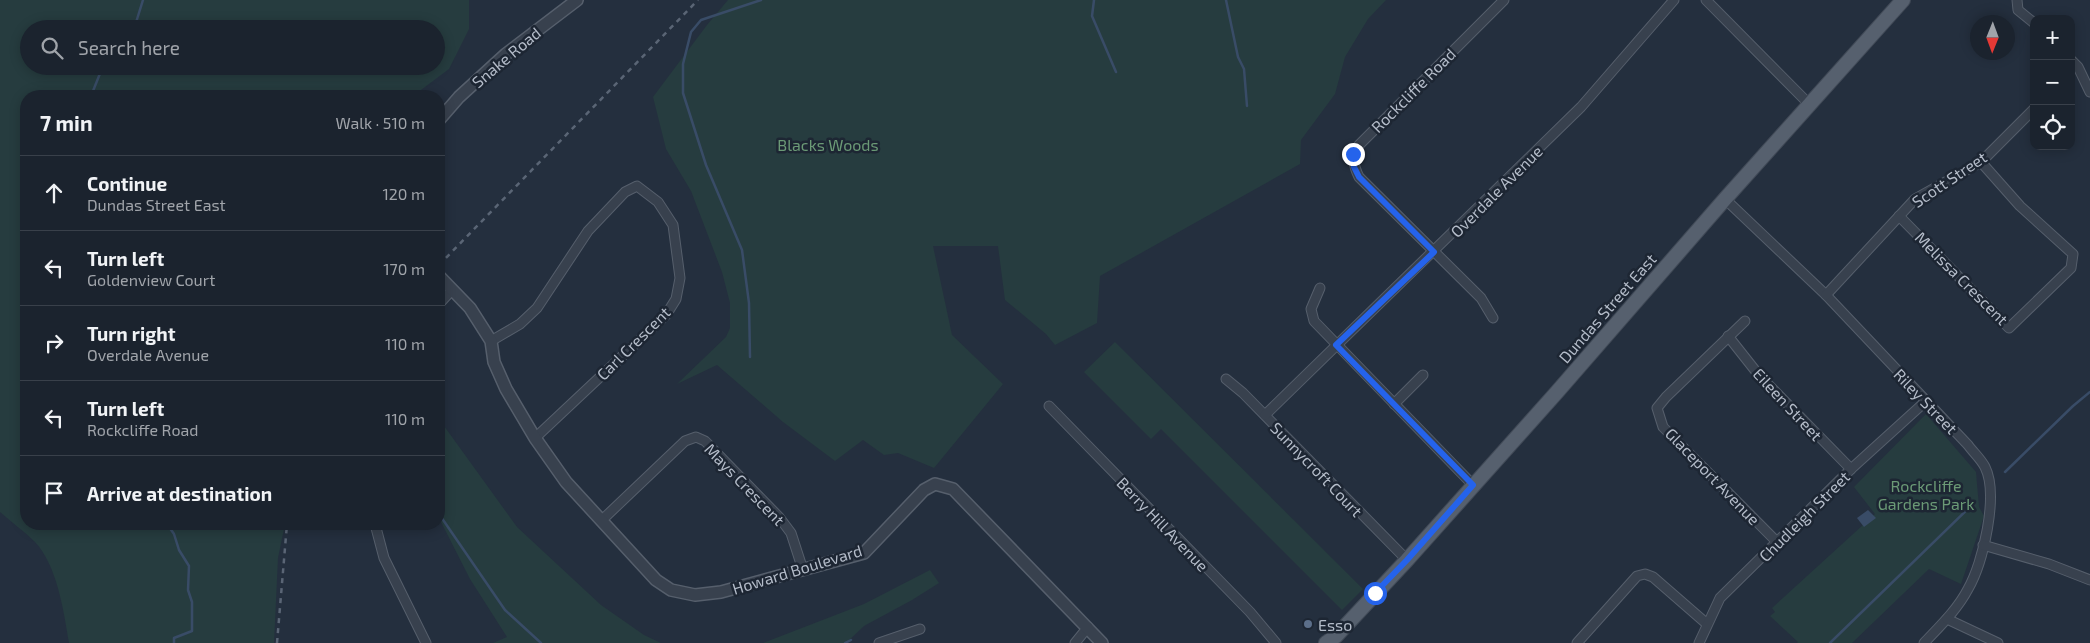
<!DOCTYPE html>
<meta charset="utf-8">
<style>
:root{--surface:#1b232e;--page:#242b36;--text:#f1f3f6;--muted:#a0a4aa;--line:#39404a}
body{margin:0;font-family:"Exo 2",sans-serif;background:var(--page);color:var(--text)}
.controls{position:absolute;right:15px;top:15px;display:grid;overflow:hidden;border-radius:10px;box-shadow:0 2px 12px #0003}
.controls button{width:45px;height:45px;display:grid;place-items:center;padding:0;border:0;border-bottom:1px solid var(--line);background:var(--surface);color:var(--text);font:25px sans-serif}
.compass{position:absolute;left:1970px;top:15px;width:45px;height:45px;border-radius:50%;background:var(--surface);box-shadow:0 2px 12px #0003;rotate:181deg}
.stop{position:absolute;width:15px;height:15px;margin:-11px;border:4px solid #2563eb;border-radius:50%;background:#fff}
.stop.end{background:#2563eb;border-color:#fff;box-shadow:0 1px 5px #0008}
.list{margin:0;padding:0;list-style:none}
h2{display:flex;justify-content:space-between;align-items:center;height:65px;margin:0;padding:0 20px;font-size:21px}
h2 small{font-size:16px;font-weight:400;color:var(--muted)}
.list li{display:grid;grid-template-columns:32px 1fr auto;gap:15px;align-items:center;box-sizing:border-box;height:75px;padding:0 20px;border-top:1px solid var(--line)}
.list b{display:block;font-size:19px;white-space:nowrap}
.list p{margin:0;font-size:16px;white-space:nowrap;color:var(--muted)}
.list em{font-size:16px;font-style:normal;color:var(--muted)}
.icon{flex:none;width:28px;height:28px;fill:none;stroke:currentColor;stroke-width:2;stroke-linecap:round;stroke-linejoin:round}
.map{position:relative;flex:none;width:2090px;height:643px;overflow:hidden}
.search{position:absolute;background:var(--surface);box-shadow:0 2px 12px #0003;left:20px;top:20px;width:425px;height:55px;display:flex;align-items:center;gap:12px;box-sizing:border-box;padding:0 18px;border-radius:28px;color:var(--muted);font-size:19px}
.panel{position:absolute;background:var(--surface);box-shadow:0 2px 12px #0003;left:20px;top:90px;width:425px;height:440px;border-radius:20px}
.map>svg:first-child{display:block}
.green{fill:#263c3f;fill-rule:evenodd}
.water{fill:#394c67}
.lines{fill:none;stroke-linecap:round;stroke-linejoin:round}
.stream{stroke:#394c67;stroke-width:2.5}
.minor-casing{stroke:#565f6c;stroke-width:11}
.tertiary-casing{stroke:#565f6c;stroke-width:14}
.primary-casing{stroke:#414a57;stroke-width:16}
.minor{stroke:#38414e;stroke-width:9}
.tertiary{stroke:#38414e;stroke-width:11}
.primary{stroke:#56606e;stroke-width:14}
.rail{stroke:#5a6575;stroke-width:2.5;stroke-dasharray:5 5;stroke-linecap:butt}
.route{stroke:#2563eb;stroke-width:6}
.service-dot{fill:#5c6f8a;stroke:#1d2633;stroke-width:2}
.labels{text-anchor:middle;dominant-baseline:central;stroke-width:5;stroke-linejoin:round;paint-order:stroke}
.street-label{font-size:16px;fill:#b4bcc9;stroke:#1d2633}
.park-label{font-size:16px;fill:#6b9a76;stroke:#1d2633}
.poi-label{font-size:16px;fill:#b4bcc9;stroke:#1d2633;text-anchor:start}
</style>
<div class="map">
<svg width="2090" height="643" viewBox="0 0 2090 643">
<rect width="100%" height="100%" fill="#242f3e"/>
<g class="green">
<path d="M0 0H469V29L449 69 413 96H26V524H285L278 558 274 643H69C64 612 57 565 35 542 24 531 11 522 0 512ZM29 29H436V66H29Z"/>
<polygon points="728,0 1386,0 1368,19 1345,57 1335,94 1301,140 1300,164 1100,276 1097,323 1055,345 1046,334 1005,300 998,246 933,246 952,335 1003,384 934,468 898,453 884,455 863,440 835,461 783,422 717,365 677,384 726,337 730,328 730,303 722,272 691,191 666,149 653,97 707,25"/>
<polygon points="1115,342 1363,589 1342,610 1161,429 1151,439 1084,372"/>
<polygon points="1926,414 1976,472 1979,507 1984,516 1961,584 1929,569 1852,643 1797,643 1798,642 1770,616 1775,612 1772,608 1875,514 1854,487"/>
<polygon points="439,419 517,527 601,605 644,635 661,643 493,643 507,637 470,579 439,518"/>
<polygon points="930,570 939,583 912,600 864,626 846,643 763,643 864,604"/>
</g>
<polygon class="water" points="1868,510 1876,518 1864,527 1857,518"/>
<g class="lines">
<g class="stream">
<polyline points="1094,0 1092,16 1116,72"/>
<polyline points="1226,0 1238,57 1244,69 1247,106"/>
<polyline points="134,29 143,0"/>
<polyline points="91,96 103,66"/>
<polyline points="750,357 749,303 742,250 706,165 683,93 683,64 691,32 701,20 761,0"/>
<polyline points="2005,472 2073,406 2090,392"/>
<polyline points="439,514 505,610 541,643"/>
<polyline points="167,524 174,534 179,550 189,566 188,590 192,602 192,631 174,638 174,643"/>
<polyline points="845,643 851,640"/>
<polyline points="1830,643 1975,502"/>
</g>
<g class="minor-casing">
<g id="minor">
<polyline points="1706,0 1810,105"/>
<polyline points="2017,0 2018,10 2034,23"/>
<polyline points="2071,60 2078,67 2090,92"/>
<path d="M1725 199 1826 295 1968 445C1973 452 1981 459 1985 467 1999 495 1983 563 1968 589 1957 610 1940 626 1924 643"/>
<polyline points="1899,216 2009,328 2071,268 2073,254 2020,206 1981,162"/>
<polyline points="1320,288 1311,309 1314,321 1473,485"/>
<polyline points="1826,295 1915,199 1981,162 2034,109"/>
<polyline points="439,304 452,290"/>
<path d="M1493 318 1481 298 1359 177C1353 165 1352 156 1359 145L1504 0"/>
<polyline points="1745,321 1666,397 1657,408 1663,427 1777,542"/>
<polyline points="1728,336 1758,374 1851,469"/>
<polyline points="491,341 520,324 537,308 588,231 625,192 637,186 658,202 673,225 680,278 676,299 666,315 535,438"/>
<polyline points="1226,379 1243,393 1407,560"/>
<polyline points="1394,404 1423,375"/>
<polyline points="1049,406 1250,612 1276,643"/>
<polyline points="1265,415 1581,107 1674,0"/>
<polyline points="602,520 685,441 696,437 705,441 779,517 791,533 803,570"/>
<polyline points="375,524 384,558 426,643"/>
<polyline points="1983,545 2049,564 2090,580"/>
<polyline points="1947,619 1998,643"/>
<polyline points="879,643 920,629"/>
<polyline points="1075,643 1088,627"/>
<polyline points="1577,643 1637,576 1645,574 1653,577 1707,624"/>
<polyline points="1699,643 1720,598 1851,469 1926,401"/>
</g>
</g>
<g class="tertiary-casing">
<g id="tertiary">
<polyline points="439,120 459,97 506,54 577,0"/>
<polyline points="439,276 470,308 491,341 494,362 506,389 535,438 566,482 656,580 671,590 695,595 721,592 864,553 924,490 935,484 953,489 1102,643"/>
</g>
</g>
<g class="primary-casing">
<polyline id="primary" points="1326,643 1336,636 1407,560 1557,392 1725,199 1903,0"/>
</g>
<use href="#minor" class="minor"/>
<use href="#tertiary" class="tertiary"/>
<use href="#primary" class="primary"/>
<g class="rail">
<polyline points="439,265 698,0"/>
<polyline points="277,643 287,524"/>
</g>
</g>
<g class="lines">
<polyline class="route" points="1353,154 1354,167 1359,177 1434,252 1336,345 1473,485 1407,560 1375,593"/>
</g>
<circle class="service-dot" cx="1308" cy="624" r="5"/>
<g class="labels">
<g class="street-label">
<text transform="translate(506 57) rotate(-40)">Snake Road</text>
<text transform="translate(1413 90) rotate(-45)">Rockcliffe Road</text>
<text transform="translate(1949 179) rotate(-34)">Scott Street</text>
<text transform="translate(1496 191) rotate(-45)">Overdale Avenue</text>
<text transform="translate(1962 278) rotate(45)">Melissa Crescent</text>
<text transform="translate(1607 308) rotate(-49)">Dundas Street East</text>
<text transform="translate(633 343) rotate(-45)">Carl Crescent</text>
<text transform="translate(1926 401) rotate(46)">Riley Street</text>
<text transform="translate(1788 404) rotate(47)">Eileen Street</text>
<text transform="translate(1317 469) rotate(46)">Sunnycroft Court</text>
<text transform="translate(1713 476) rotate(46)">Glaceport Avenue</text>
<text transform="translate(745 484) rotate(46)">Mays Crescent</text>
<text transform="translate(1804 516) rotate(-45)">Chudleigh Street</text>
<text transform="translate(1163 524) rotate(46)">Berry Hill Avenue</text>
<text transform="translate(797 569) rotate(-17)">Howard Boulevard</text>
</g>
<g class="park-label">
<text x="828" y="144">Blacks Woods</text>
<text x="1926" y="485">Rockcliffe<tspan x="1926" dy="18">Gardens Park</tspan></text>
</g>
<g class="poi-label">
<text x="1318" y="624">Esso</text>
</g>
</g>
</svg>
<div class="controls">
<button>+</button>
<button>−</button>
<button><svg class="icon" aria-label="locate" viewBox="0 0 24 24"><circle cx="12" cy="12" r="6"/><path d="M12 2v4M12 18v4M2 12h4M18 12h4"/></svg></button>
</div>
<svg class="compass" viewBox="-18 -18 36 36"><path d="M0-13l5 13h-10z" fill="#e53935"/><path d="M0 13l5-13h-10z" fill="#a0a4aa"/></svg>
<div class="stop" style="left:1375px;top:593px"></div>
<div class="stop end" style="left:1353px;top:154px"></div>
<div class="search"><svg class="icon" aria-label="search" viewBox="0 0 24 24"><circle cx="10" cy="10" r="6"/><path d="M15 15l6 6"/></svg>Search here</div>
<section class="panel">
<h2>7 min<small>Walk · 510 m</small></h2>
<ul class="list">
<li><svg class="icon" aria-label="ahead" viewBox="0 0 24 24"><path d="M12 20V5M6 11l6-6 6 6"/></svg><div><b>Continue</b><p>Dundas Street East</p></div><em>120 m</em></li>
<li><svg class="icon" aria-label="left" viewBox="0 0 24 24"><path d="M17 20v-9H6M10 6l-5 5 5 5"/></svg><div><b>Turn left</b><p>Goldenview Court</p></div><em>170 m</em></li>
<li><svg class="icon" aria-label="right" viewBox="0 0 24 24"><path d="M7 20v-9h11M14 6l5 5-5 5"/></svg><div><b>Turn right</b><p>Overdale Avenue</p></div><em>110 m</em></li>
<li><svg class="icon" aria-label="left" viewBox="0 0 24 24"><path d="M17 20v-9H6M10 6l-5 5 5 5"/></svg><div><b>Turn left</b><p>Rockcliffe Road</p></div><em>110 m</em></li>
<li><svg class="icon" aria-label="arrive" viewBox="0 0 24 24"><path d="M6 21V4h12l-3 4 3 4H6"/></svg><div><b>Arrive at destination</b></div></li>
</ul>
</section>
</div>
